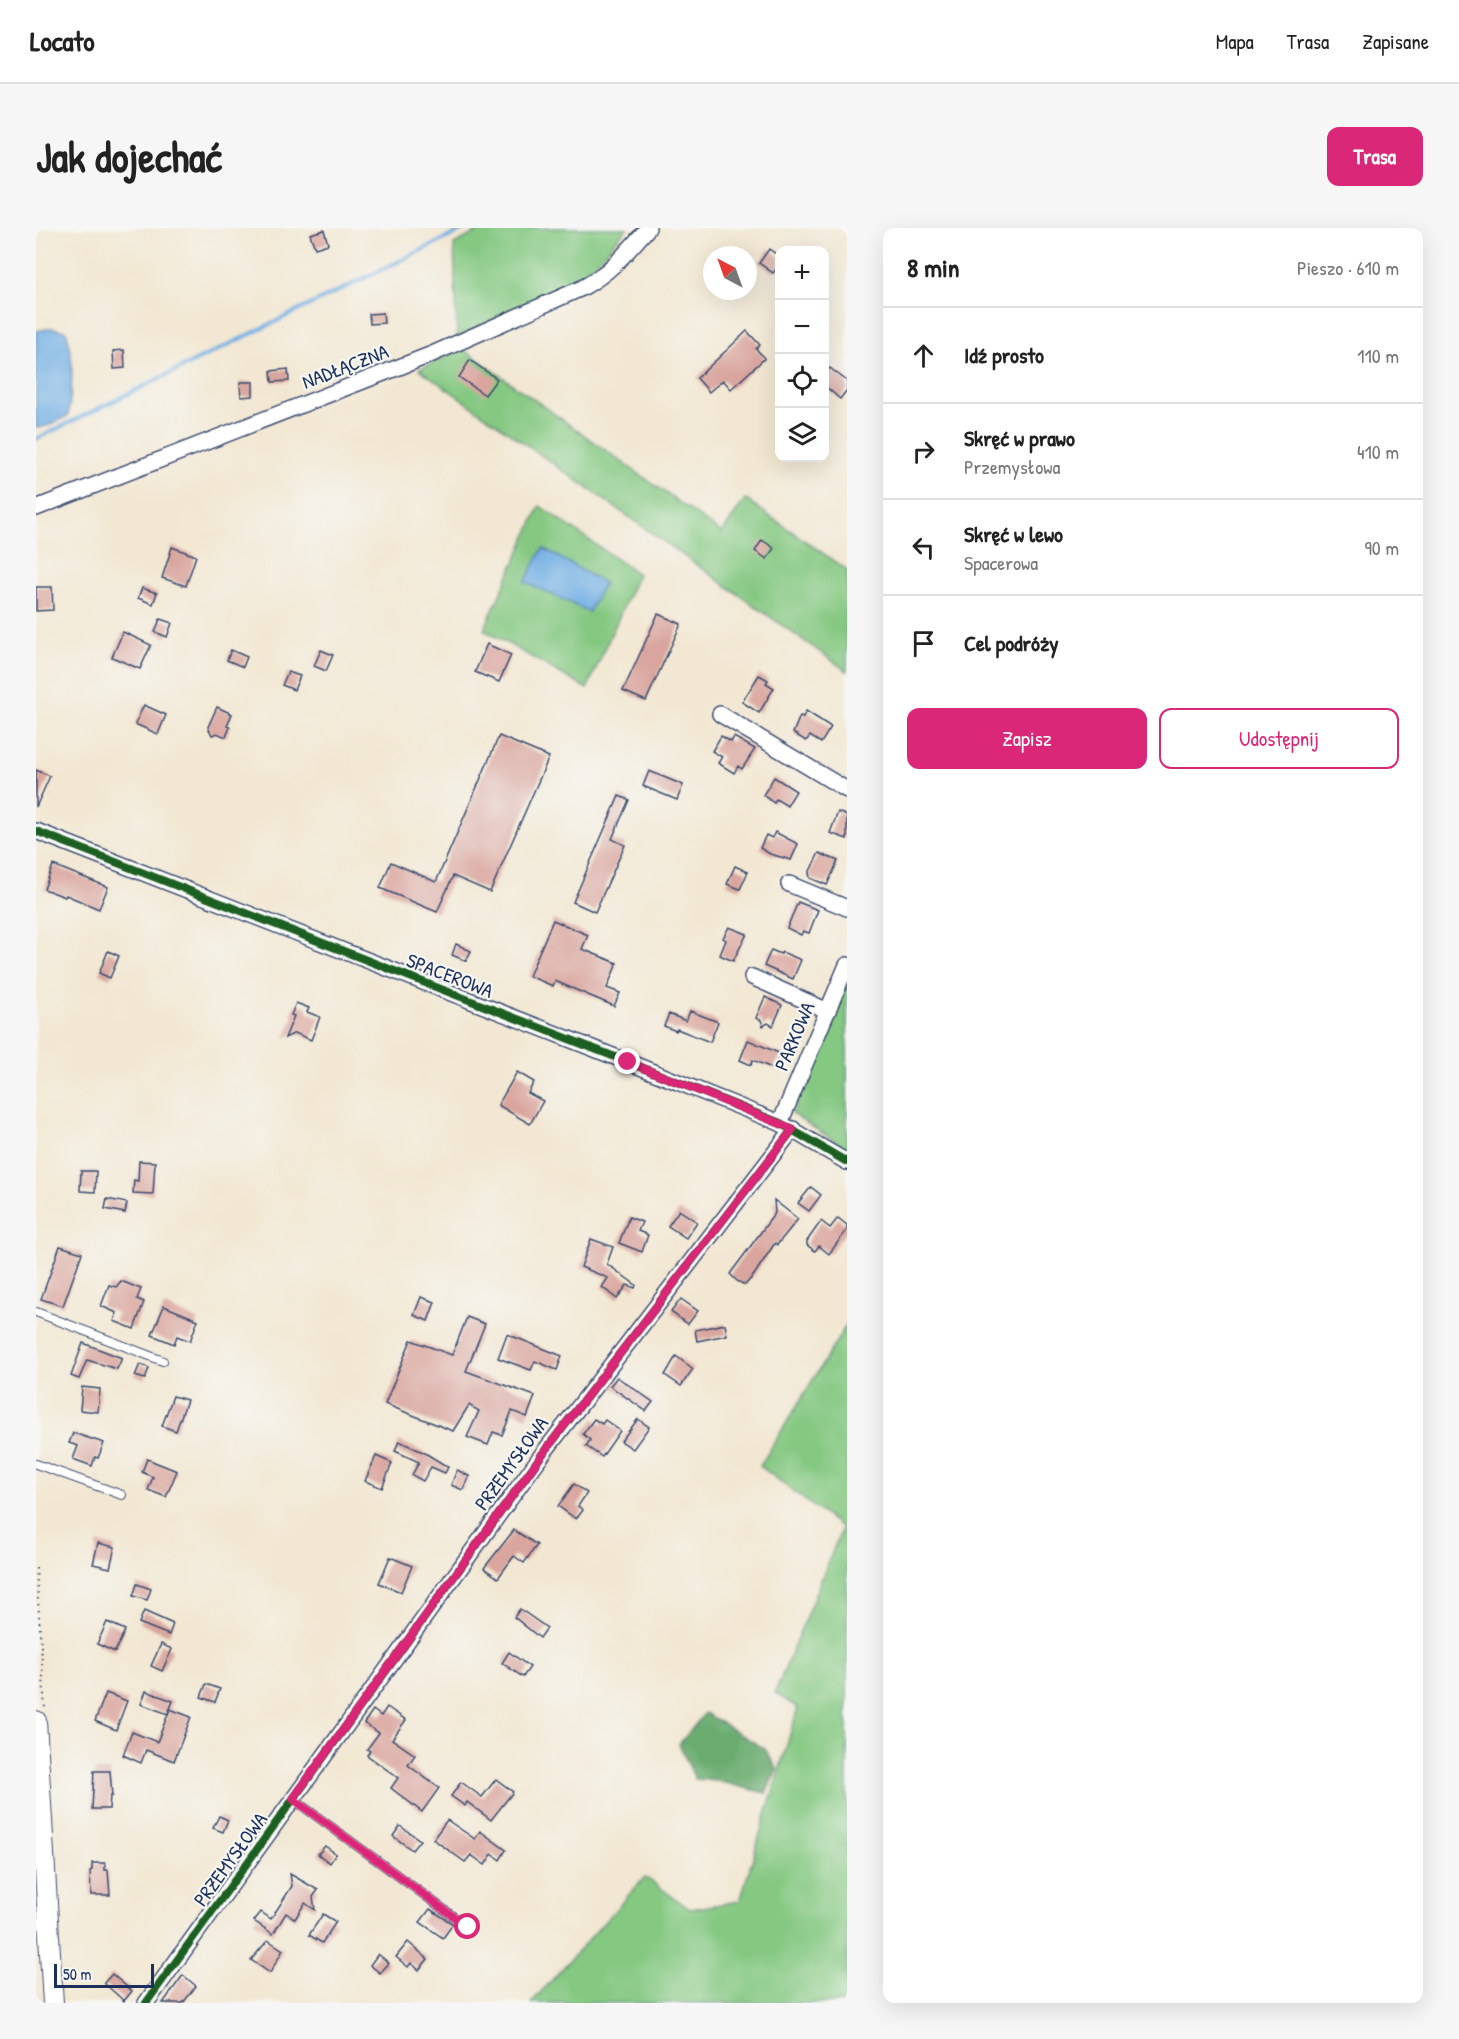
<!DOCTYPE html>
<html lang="pl">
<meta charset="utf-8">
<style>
:root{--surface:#fff;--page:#f6f6f6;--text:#222;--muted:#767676;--line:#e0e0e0;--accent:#db2777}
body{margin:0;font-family:"Patrick Hand",sans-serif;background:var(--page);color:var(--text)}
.controls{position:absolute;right:18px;top:18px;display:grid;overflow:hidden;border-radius:12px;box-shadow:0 6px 24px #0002}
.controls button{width:54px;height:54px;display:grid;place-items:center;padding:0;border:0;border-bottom:2px solid var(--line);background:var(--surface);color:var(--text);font:30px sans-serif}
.compass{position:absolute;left:667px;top:18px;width:54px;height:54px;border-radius:50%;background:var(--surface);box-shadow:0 6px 24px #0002;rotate:319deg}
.scale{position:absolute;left:18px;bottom:15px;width:100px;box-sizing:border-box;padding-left:6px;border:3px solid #1b2f5e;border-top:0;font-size:16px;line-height:21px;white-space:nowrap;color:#1b2f5e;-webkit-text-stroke:4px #f6f6f2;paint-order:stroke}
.stop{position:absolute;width:18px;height:18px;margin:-14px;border:4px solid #db2777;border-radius:50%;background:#fff}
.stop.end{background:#db2777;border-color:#fff;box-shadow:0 2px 6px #0008}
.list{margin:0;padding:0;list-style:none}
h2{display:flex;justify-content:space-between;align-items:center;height:78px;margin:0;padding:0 24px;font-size:26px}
h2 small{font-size:20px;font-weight:400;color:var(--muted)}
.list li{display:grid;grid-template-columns:39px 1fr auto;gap:18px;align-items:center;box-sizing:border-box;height:96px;padding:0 24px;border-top:2px solid var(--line)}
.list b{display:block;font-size:22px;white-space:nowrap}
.list p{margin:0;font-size:20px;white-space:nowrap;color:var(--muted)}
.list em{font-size:20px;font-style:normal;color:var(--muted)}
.actions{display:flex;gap:12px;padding:18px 24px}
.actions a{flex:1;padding:14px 0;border:2px solid var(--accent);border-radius:12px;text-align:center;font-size:21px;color:var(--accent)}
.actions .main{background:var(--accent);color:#fff}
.icon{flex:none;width:33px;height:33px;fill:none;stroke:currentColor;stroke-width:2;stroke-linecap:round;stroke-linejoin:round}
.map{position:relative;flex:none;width:811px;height:1775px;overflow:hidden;border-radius:12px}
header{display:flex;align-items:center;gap:36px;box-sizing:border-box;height:84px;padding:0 30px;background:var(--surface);border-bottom:2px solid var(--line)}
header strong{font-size:28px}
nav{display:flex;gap:33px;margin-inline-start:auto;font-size:21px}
.intro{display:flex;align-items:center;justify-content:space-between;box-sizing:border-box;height:144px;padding:0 36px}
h1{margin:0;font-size:42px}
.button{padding:15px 27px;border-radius:12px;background:var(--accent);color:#fff;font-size:21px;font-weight:700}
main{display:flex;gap:36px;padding:0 36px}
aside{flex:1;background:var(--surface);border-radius:12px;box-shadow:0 6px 24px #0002}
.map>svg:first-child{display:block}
.green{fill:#84c881;stroke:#507c70;stroke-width:1.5}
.forest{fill:#6bac6f;stroke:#436e66;stroke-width:1.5}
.water{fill:#71aee3;stroke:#466ea0;stroke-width:1.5}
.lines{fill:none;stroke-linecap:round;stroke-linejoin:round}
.stream{stroke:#71aee3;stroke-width:4}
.building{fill:#d9a59e}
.service-casing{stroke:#3b4b6f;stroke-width:10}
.minor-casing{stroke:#3b4b6f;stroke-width:18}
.tertiary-casing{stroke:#3b4b6f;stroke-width:22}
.path{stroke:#3b4b6f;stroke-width:2;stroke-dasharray:1.5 4.5;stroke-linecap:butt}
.service{stroke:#fff;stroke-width:8}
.minor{stroke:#fff;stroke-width:15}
.tertiary{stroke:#fff;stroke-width:20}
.cycleway-casing{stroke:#f6f6f2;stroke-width:11}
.cycleway{stroke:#1b5e20;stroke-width:8}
.route{stroke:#db2777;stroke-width:8}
.labels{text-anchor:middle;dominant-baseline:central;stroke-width:4.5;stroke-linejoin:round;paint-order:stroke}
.street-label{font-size:20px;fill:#1b2f5e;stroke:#f6f6f2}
</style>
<header>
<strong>Locato</strong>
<nav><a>Mapa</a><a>Trasa</a><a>Zapisane</a></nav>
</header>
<div class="intro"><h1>Jak dojechać</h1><a class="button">Trasa</a></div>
<main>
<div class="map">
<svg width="811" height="1775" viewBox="0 0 811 1775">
<rect width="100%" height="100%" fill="#f6f6f2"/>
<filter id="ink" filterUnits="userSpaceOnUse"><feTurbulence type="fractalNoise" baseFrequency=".0167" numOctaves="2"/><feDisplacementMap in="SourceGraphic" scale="12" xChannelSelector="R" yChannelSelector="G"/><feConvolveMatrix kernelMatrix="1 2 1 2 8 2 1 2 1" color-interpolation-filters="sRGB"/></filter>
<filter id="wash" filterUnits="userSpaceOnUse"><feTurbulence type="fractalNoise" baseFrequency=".008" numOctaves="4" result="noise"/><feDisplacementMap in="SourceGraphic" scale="24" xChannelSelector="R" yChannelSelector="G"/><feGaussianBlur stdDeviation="1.35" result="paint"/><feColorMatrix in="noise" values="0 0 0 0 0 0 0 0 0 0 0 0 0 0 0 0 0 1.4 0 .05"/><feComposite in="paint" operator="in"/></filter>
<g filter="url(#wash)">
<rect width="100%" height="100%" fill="#f2e7d2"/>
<g class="green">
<polygon points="449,0 591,0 544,53 421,109 418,16"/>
<polygon points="427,121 686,305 709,271 811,342 811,443 383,141"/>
<polygon points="504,278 602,346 551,461 448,402"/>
<polygon points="811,756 811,921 756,886"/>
<polygon points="811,1096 811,1775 495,1775 609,1649 654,1681 704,1673 762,1480 739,1465 806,1300 724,1238"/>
</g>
<polygon class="forest" points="669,1485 729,1521 741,1541 730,1565 681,1553 659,1551 643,1516"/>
<g class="water">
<path d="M16 100 30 103C39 130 36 160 32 188L14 197 0 200V103Z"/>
<polygon points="507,320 568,355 553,384 489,354"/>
</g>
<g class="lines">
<polyline class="stream" points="0,211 431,0"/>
</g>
<g id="blocks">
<g class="building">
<polygon points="288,2 292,16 279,20 274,6"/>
<polygon points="733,21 744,29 744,37 737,45 723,35"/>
<polygon points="347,85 348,95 334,96 333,86"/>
<polygon points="711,103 724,117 720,121 729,130 695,161 687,152 673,164 661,150"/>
<polygon points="88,122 89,140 78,141 77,123"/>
<polygon points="434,132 461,151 449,167 423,149"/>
<polygon points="794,140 811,153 811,162 804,171 789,158 789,146"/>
<polygon points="252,141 253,153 236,154 235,143"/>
<polygon points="204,154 217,154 217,168 205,169"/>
<polygon points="726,312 738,320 731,331 719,323"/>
<polygon points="136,319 160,328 150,358 126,350"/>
<polygon points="0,359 16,359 17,382 0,383"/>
<polygon points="106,360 121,365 117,376 102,370"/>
<polygon points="622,386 645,396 610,473 587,463"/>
<polygon points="124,391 136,395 131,409 119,404"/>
<polygon points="87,404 115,417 104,441 76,429"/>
<polygon points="451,416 475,427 463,454 439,444"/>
<polygon points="195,422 211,429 207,439 191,432"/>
<polygon points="285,422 297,427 290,443 278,438"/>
<polygon points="252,444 264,448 258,462 246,457"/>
<polygon points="723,447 732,452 730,455 738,460 723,485 706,474"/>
<polygon points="108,477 130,487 122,506 99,496"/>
<polygon points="181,479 196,486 191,498 194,499 190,509 181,505 176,507 172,499"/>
<polygon points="770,483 795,499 785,515 774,508 770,513 757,505 764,488 767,489"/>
<polygon points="463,508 513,529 454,664 417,648 401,684 344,660 355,634 400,654"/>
<polygon points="685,508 695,514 698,509 719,521 706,541 702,538 698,545 682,535 686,529 676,523"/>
<polygon points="0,542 14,548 0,579"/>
<polygon points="613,543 647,557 641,572 607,558"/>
<polygon points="738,549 760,563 751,578 740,571 738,575 727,567"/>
<polygon points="583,568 593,572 576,611 589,617 559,684 537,674"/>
<polygon points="802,584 811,588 811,611 794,605"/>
<polygon points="739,604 762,616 755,632 734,626 724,620 730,607 736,610"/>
<polygon points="783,625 802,633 791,657 774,650 773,645"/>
<polygon points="17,637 72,659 63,681 30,667 29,669 8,661"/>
<polygon points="699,638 712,644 704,661 691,656"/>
<polygon points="762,674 782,682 773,705 767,703 765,707 751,700"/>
<polygon points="517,692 552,707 546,721 581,735 571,760 584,765 578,778 519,753 517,758 493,748"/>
<polygon points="693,699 711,706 697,733 684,727 690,712 687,710"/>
<polygon points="420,716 435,723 430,733 416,727"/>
<polygon points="735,722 745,726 746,724 765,732 757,751 728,738"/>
<polygon points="72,723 83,728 74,750 63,745"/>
<polygon points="729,769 746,777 737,798 732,795 727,798 725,792 720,790"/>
<polygon points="260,775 273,780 271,784 284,789 275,812 259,805 249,810 258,788 255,787"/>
<polygon points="654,783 682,794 674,814 641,801 640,803 628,798 633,786 650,793"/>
<polygon points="712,812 745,826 738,841 717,832 715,837 704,832"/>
<polygon points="481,844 498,854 492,865 507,873 494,896 462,877"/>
<polygon points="103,933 119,934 117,966 97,965 98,952 102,953"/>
<polygon points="45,943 60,943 59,964 44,963"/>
<polygon points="775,959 785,967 773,983 762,975"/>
<polygon points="71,971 91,975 89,985 69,981"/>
<polygon points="738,972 762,991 741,1017 739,1015 718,1047 709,1057 701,1053 694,1046 739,985"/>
<polygon points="643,982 661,994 650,1010 632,998"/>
<polygon points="593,989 606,994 602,1003 612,1007 606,1024 583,1015"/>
<polygon points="802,990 811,997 811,1002 793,1026 783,1018 779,1023 771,1017 771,1013 785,993 794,1000"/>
<polygon points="555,1011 577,1019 571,1036 600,1057 599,1060 591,1057 581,1071 566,1059 572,1050 545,1039"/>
<polygon points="24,1018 46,1025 27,1078 5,1071"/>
<polygon points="85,1053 105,1061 101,1071 108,1074 98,1101 78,1093 81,1085 65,1078 73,1057 80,1059"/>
<polygon points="385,1069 399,1074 392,1093 378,1087"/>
<polygon points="645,1071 662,1083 652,1096 635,1084"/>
<polygon points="128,1078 162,1092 154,1113 141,1108 138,1116 116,1107"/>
<polygon points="431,1089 449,1096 430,1143 499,1168 491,1189 476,1183 466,1207 457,1204 452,1217 431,1209 443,1183 433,1177 417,1203 349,1176 375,1112 416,1127"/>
<polygon points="689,1096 691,1107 661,1113 659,1102"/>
<polygon points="471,1106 526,1128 521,1142 499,1133 495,1142 462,1130"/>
<polygon points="47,1115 86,1130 81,1141 51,1132 43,1151 35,1148"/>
<polygon points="640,1128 657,1141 645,1158 629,1147"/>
<polygon points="104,1136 113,1140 109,1151 99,1148"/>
<polygon points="581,1149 617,1174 610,1183 574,1158"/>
<polygon points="46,1159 64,1161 62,1184 44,1182"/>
<polygon points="137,1168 151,1172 140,1203 126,1198"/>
<polygon points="558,1191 566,1196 569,1192 584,1203 566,1229 550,1218 554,1212 547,1206"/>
<polygon points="602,1191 613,1199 597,1221 585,1213"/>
<polygon points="37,1205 68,1215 62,1230 59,1229 56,1238 37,1231 42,1218 33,1215"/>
<polygon points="363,1213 389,1225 412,1239 409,1245 395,1239 387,1253 376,1247 383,1234 359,1223"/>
<polygon points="340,1228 356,1235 346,1260 329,1253"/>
<polygon points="111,1231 141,1243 130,1269 112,1262 117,1249 106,1244"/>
<polygon points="421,1242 433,1248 427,1262 415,1257"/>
<polygon points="538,1256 551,1265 542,1278 547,1282 540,1291 522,1278"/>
<polygon points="478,1302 501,1317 488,1335 478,1328 462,1350 448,1340"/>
<polygon points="62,1315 79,1319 74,1340 57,1336"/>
<polygon points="354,1329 376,1338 365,1364 343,1355"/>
<polygon points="101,1356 115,1361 111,1372 97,1368"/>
<polygon points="484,1381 511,1400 504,1410 478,1389"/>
<polygon points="108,1383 137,1396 133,1407 103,1395"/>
<polygon points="71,1394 89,1402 79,1424 61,1416"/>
<polygon points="125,1416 136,1421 126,1443 115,1438"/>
<polygon points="473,1424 494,1439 487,1449 466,1435"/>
<polygon points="170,1456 184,1461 179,1474 165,1469"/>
<polygon points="110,1463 137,1473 132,1486 105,1476"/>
<polygon points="70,1465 91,1473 80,1502 59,1493"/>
<polygon points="351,1479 370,1492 356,1511 379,1527 372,1537 403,1560 386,1584 355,1560 362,1550 331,1527 334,1523 331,1521 343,1505 328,1495 337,1482 345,1488"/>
<polygon points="134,1481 155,1489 138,1533 110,1522 105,1535 87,1527 96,1504 121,1514"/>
<polygon points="58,1543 74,1543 76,1568 74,1568 73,1581 56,1581"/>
<polygon points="460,1551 477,1564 455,1592 431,1574 429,1578 415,1568 425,1554 446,1569"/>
<polygon points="183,1588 192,1592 187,1604 177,1600"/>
<polygon points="411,1592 439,1611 444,1603 470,1622 464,1632 456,1626 449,1637 435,1627 429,1634 397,1611"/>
<polygon points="364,1598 384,1612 376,1622 357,1608"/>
<polygon points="289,1618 300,1626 294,1635 282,1626"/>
<polygon points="56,1635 69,1635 69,1642 72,1642 74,1667 55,1667 54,1643 56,1642"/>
<polygon points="254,1646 282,1662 277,1669 279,1682 269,1675 259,1691 250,1685 237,1706 218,1693 225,1684 235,1691 256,1658"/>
<polygon points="394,1681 417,1696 407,1710 384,1694"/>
<polygon points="287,1686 300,1694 286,1715 273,1707"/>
<polygon points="232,1712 247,1722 234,1745 215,1732"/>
<polygon points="372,1714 392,1731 383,1742 375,1735 372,1739 360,1729"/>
<polygon points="342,1726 353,1735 344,1745 334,1737"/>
<polygon points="76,1746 96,1763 88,1773 68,1755"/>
<polygon points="147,1747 160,1758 147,1775 127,1775"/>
</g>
</g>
</g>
<g filter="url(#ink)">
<use href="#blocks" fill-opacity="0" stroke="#3b4b6f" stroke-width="1.5"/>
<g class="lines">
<g class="service-casing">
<g id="service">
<polyline points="0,1084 127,1133"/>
<polyline points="0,1236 86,1267"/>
<polyline points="257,1571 432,1699"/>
</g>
</g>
<g class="minor-casing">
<g id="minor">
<path d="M0 280 394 127 546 60C575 44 590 25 612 0"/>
<polyline points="684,486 811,562"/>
<polyline points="0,603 592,834 744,895 811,934"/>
<polyline points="753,656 811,680"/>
<polyline points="716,749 792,783"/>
<polyline points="744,895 811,737"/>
<polyline points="110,1775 505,1228 757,901"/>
</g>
</g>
<g class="tertiary-casing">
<polyline id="tertiary" points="0,1493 17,1775"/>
</g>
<polyline class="path" points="0,1340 9,1481"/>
<use href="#service" class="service"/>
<use href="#minor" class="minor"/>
<use href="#tertiary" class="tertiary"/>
<g class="cycleway-casing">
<g id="cycleway">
<polyline points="0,603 592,834 744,895 811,934"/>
<polyline points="110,1775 505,1228 757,901"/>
</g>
</g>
<use href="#cycleway" class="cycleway"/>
</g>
</g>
<g class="lines" filter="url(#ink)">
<polyline class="route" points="432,1699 257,1571 505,1228 757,901 592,834"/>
</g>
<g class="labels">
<g class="street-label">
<text transform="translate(309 138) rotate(-21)">NADŁĄCZNA</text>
<text transform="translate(414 747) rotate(21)">SPACEROWA</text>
<text transform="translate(758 808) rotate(-67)">PARKOWA</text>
<text transform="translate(475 1235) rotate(-54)">PRZEMYSŁOWA</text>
<text transform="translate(194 1631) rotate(-54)">PRZEMYSŁOWA</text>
</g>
</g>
</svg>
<div class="controls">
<button>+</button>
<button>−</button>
<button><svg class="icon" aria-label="locate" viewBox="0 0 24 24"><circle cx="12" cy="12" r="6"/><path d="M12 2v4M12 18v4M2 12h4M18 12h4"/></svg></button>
<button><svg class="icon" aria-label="layers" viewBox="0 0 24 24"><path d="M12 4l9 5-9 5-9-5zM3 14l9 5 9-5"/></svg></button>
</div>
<svg class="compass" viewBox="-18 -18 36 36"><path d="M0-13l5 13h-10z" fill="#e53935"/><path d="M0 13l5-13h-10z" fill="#767676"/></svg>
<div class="scale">50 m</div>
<div class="stop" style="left:432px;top:1699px"></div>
<div class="stop end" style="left:592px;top:834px"></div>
</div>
<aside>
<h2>8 min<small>Pieszo · 610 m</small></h2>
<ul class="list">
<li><svg class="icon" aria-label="ahead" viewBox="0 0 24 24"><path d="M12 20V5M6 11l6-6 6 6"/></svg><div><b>Idź prosto</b></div><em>110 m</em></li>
<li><svg class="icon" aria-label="right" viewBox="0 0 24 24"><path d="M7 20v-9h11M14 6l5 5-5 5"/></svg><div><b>Skręć w prawo</b><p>Przemysłowa</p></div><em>410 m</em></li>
<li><svg class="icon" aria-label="left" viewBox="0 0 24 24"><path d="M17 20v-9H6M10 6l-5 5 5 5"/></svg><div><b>Skręć w lewo</b><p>Spacerowa</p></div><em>90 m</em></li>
<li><svg class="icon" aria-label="arrive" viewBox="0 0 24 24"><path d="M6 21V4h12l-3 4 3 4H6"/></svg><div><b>Cel podróży</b></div></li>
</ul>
<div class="actions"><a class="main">Zapisz</a><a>Udostępnij</a></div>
</aside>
</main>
